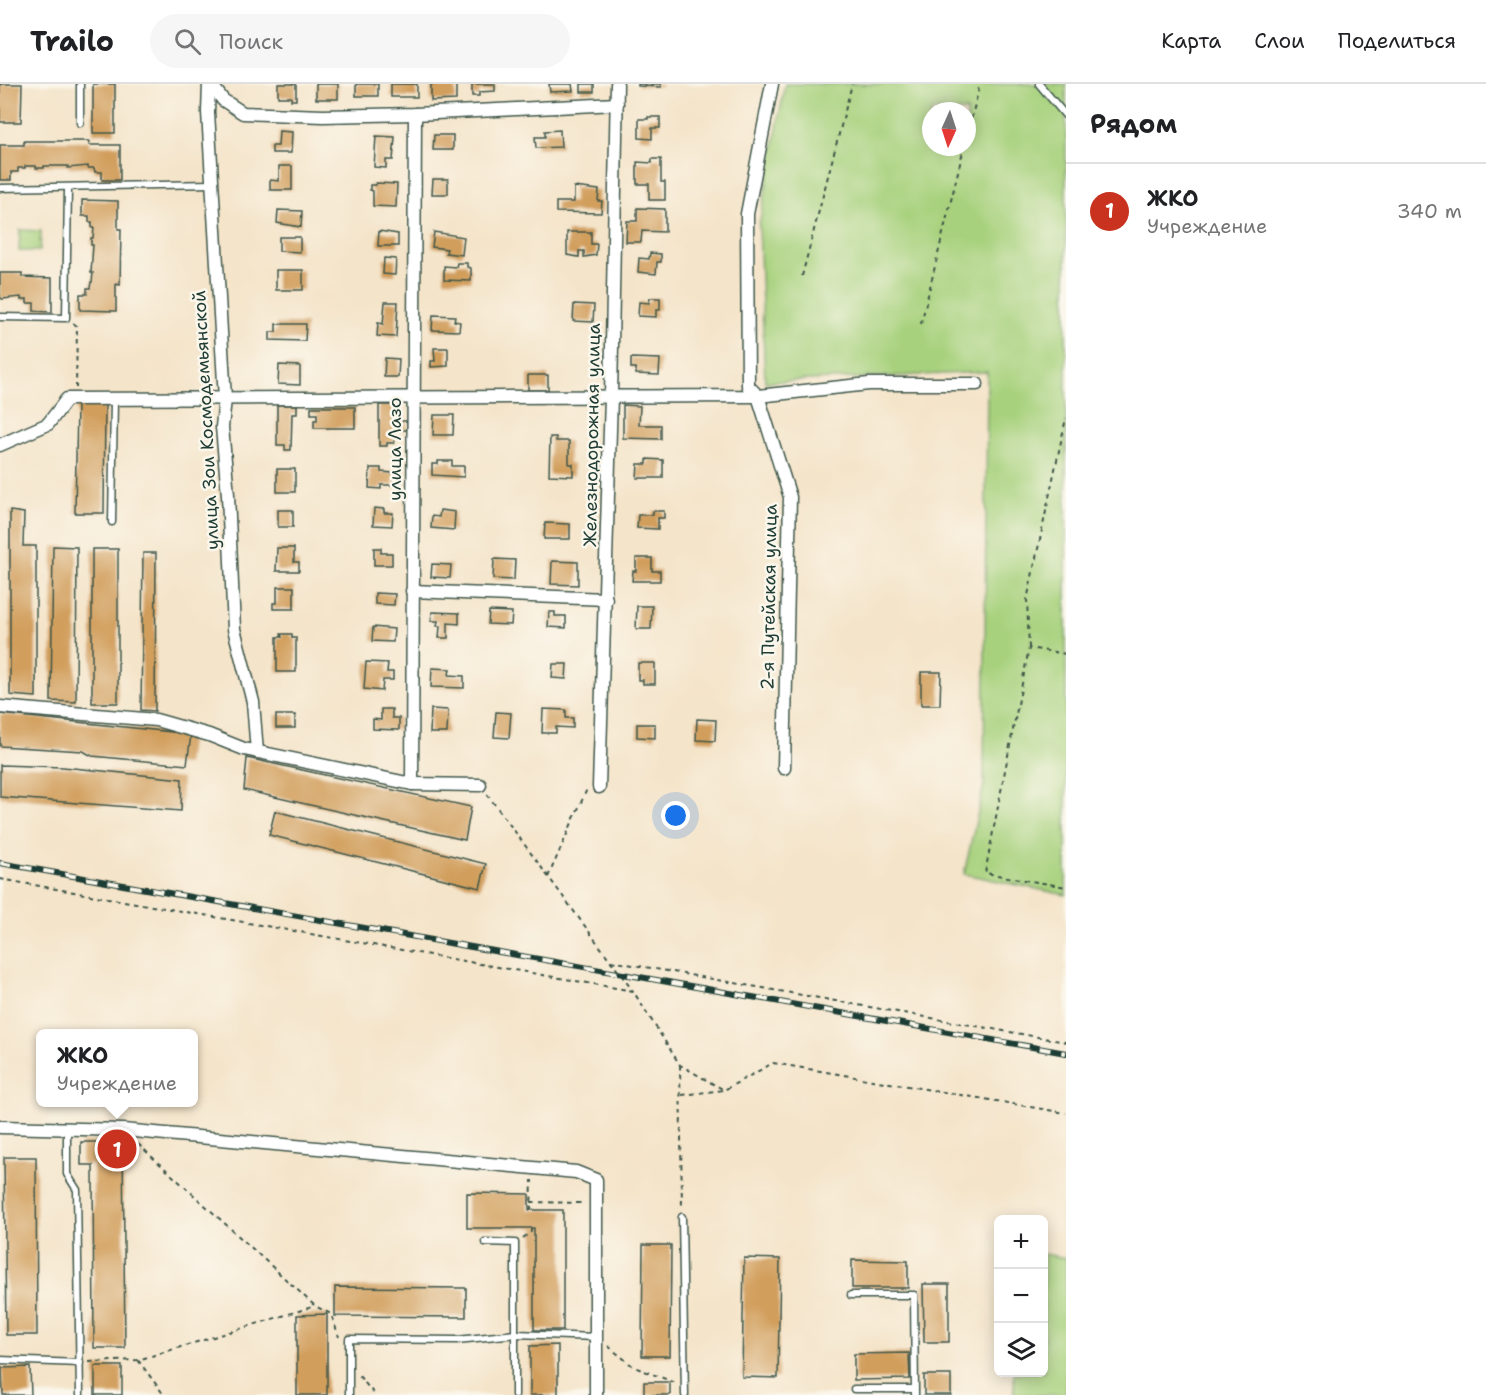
<!DOCTYPE html>
<html lang="ru">
<meta charset="utf-8">
<style>
:root{--surface:#fff;--page:#f6f6f6;--text:#202124;--muted:#757577;--line:#e0e0e0;--accent:#c8321e}
body{margin:0;font-family:"Shantell Sans",sans-serif;background:var(--page);color:var(--text)}
.controls{position:absolute;right:18px;bottom:18px;display:grid;overflow:hidden;border-radius:9px;box-shadow:0 3px 15px #0003}
.controls button{width:54px;height:54px;display:grid;place-items:center;padding:0;border:0;border-bottom:2px solid var(--line);background:var(--surface);color:var(--text);font:30px sans-serif}
.compass{position:absolute;left:922px;top:18px;width:54px;height:54px;border-radius:50%;background:var(--surface);box-shadow:0 3px 15px #0003;rotate:183deg}
.you{position:absolute;left:676px;top:732px;width:21px;height:21px;margin:-15px;border:4px solid #fff;border-radius:50%;background:#1a73e8;box-shadow:0 0 0 9px #1a73e833}
.badge{display:grid;place-items:center;width:39px;height:39px;border-radius:50%;background:var(--accent);color:#fff;font-size:20px;font-weight:700}
.pin{position:absolute;translate:-50% -50%;border:3px solid #fff;box-shadow:0 2px 6px #0006}
.popup{position:absolute;left:36px;top:945px;width:162px;height:78px;box-sizing:border-box;display:grid;place-content:center;border-radius:9px;background:var(--surface);filter:drop-shadow(0 2px 4px #0005);font-size:20px;white-space:nowrap;color:var(--muted)}
.popup b{font-size:22px;color:var(--text)}
.popup::after{content:'';position:absolute;left:50%;top:100%;margin-left:-12px;border:12px solid transparent;border-top-color:var(--surface)}
.list{margin:0;padding:0;list-style:none}
h2{display:flex;justify-content:space-between;align-items:center;height:78px;margin:0;padding:0 24px;font-size:26px}
h2 small{font-size:20px;font-weight:400;color:var(--muted)}
.list li{display:grid;grid-template-columns:39px 1fr auto;gap:18px;align-items:center;box-sizing:border-box;height:96px;padding:0 24px;border-top:2px solid var(--line)}
.list b{display:block;font-size:22px;white-space:nowrap}
.list p{margin:0;font-size:20px;white-space:nowrap;color:var(--muted)}
.list em{font-size:20px;font-style:normal;color:var(--muted)}
.icon{flex:none;width:33px;height:33px;fill:none;stroke:currentColor;stroke-width:2;stroke-linecap:round;stroke-linejoin:round}
.map{position:relative;flex:none;width:1066px;height:1311px;overflow:hidden}
header{display:flex;align-items:center;gap:36px;box-sizing:border-box;height:84px;padding:0 30px;background:var(--surface);border-bottom:2px solid var(--line)}
header strong{font-size:28px}
nav{display:flex;gap:33px;margin-inline-start:auto;font-size:21px}
.search{width:420px;height:54px;background:var(--page);display:flex;align-items:center;gap:15px;box-sizing:border-box;padding:0 21px;border-radius:33px;color:var(--muted);font-size:22px}
main{display:flex}
aside{flex:1;background:var(--surface)}
.map>svg:first-child{display:block}
.park{fill:url(#park-tufts);stroke:#638758;stroke-width:1.5}
.garden{fill:#a7d17d;stroke:#638758;stroke-width:1.5;fill-rule:evenodd}
.building{fill:#d19e5b}
.lines{fill:none;stroke-linecap:round;stroke-linejoin:round}
.service-casing{stroke:#3f564a;stroke-width:9}
.minor-casing{stroke:#3f564a;stroke-width:15}
.path{stroke:#3f564a;stroke-width:2;stroke-dasharray:4.5 4.5;stroke-linecap:butt}
.service{stroke:#fff;stroke-width:6}
.minor{stroke:#fff;stroke-width:12}
.rail-casing{stroke:#1f3d34;stroke-width:6}
.rail{stroke:#fbf7ec;stroke-width:4;stroke-dasharray:11;stroke-linecap:butt}
.labels{text-anchor:middle;dominant-baseline:central;stroke-width:5;stroke-linejoin:round;paint-order:stroke}
.street-label{font-size:18px;fill:#1f3d34;stroke:#fbf7ec}
</style>
<header>
<strong>Trailo</strong>
<div class="search"><svg class="icon" aria-label="search" viewBox="0 0 24 24"><circle cx="10" cy="10" r="6"/><path d="M15 15l6 6"/></svg>Поиск</div>
<nav><a>Карта</a><a>Слои</a><a>Поделиться</a></nav>
</header>
<main>
<div class="map">
<svg width="1066" height="1311" viewBox="0 0 1066 1311">
<defs>
<pattern id="park-tufts" width="24" height="20" patternUnits="userSpaceOnUse" patternTransform="scale(1.5)"><rect width="24" height="20" fill="#a7d17d"/><path d="M3 7l-1-3M5 7V3M7 7l1-3M15 17l-1-3M17 17v-4M19 17l1-3" fill="none" stroke="#8fb46d"/></pattern>
</defs>
<rect width="100%" height="100%" fill="#fbf7ec"/>
<filter id="ink" filterUnits="userSpaceOnUse"><feTurbulence type="fractalNoise" baseFrequency=".0167" numOctaves="2"/><feDisplacementMap in="SourceGraphic" scale="12" xChannelSelector="R" yChannelSelector="G"/><feConvolveMatrix kernelMatrix="1 2 1 2 8 2 1 2 1" color-interpolation-filters="sRGB"/></filter>
<filter id="wash" filterUnits="userSpaceOnUse"><feTurbulence type="fractalNoise" baseFrequency=".008" numOctaves="4" result="noise"/><feDisplacementMap in="SourceGraphic" scale="24" xChannelSelector="R" yChannelSelector="G"/><feGaussianBlur stdDeviation="1.35" result="paint"/><feColorMatrix in="noise" values="0 0 0 0 0 0 0 0 0 0 0 0 0 0 0 0 0 1.4 0 .05"/><feComposite in="paint" operator="in"/></filter>
<g filter="url(#wash)">
<rect width="100%" height="100%" fill="#f4e4c9"/>
<polygon class="park" points="20,146 41,147 40,167 19,167"/>
<g class="garden">
<path d="M785 0H1066V811L964 790 984 701 987 288 765 298 759 142ZM931 27H967V63H931Z"/>
<polygon points="1044,1170 1066,1174 1066,1311 1014,1311 1014,1289 1044,1288"/>
</g>
<g id="blocks">
<g class="building">
<polygon points="0,0 22,0 21,38 0,38"/>
<rect x="93" y="0" width="22" height="49"/>
<polygon points="278,0 296,0 296,16 291,16 291,13 278,13"/>
<rect x="316" y="0" width="22" height="15"/>
<rect x="356" y="0" width="22" height="12"/>
<rect x="391" y="0" width="26" height="13"/>
<polygon points="431,0 456,0 456,16 431,17"/>
<polygon points="472,0 495,0 495,7 479,8 479,12 472,12"/>
<polygon points="549,0 572,0 573,7 550,8"/>
<rect x="581" y="0" width="13" height="8"/>
<polygon points="638,0 661,0 661,3 638,2"/>
<polygon points="648,33 660,33 660,44 652,44 652,55 639,54 639,35 648,35"/>
<polygon points="560,46 561,63 536,64 535,53 545,53 545,47"/>
<polygon points="279,47 292,48 291,69 272,69 272,62 278,62"/>
<polygon points="434,51 453,51 453,66 433,66"/>
<polygon points="376,52 395,53 393,76 386,76 386,84 374,83"/>
<polygon points="24,57 89,57 89,61 120,61 120,96 102,96 102,88 95,88 94,84 88,84 88,82 68,84 68,82 44,82 44,84 36,84 36,82 25,82 25,84 18,84 18,88 11,88 11,96 0,96 0,61 24,61"/>
<polygon points="652,75 661,75 661,98 665,98 665,116 649,116 649,100 637,100 637,78 652,79"/>
<polygon points="279,82 292,82 292,106 270,106 270,96 279,97"/>
<polygon points="433,95 448,95 448,110 432,110"/>
<polygon points="376,99 397,100 396,123 373,122 373,107 370,106 370,101 376,101"/>
<polygon points="574,103 599,106 598,117 602,117 601,129 556,128 556,118 574,118"/>
<polygon points="82,116 118,117 118,145 121,145 120,201 116,200 116,227 80,226 80,210 87,210 87,204 90,204 91,198 92,198 93,189 91,189 93,161 91,161 91,154 93,154 94,144 92,144 92,138 89,138 89,132 82,132"/>
<polygon points="637,124 665,125 665,148 642,147 641,158 626,158 627,137 637,137"/>
<polygon points="278,126 302,127 301,143 277,139"/>
<polygon points="379,147 398,150 398,162 378,162"/>
<polygon points="434,148 464,153 462,171 446,169 447,165 432,163"/>
<polygon points="567,148 591,148 591,160 597,160 596,171 584,173 584,167 579,167 579,173 567,171"/>
<polygon points="279,153 300,153 300,168 279,167"/>
<polygon points="650,169 661,170 661,178 657,178 656,190 638,188 639,174 649,175"/>
<polygon points="384,174 396,175 395,191 383,190"/>
<polygon points="457,179 467,179 467,183 471,184 471,197 444,196 444,182 456,183"/>
<rect x="276" y="186" width="27" height="20"/>
<polygon points="0,189 22,189 22,193 52,194 52,228 34,227 34,219 27,219 27,215 21,216 21,213 2,215 0,213"/>
<polygon points="650,214 660,214 660,226 656,226 656,233 638,232 639,218 649,219"/>
<polygon points="385,218 398,218 396,253 377,252 378,239 383,240"/>
<polygon points="574,220 594,221 593,238 573,237"/>
<polygon points="433,231 455,232 454,237 460,238 459,247 432,246"/>
<polygon points="276,240 306,240 305,257 270,256 270,248 276,248"/>
<polygon points="434,264 448,264 448,282 431,283 431,277 435,277"/>
<polygon points="385,274 399,275 398,293 384,293"/>
<polygon points="631,274 660,275 659,291 636,290 636,284 631,284"/>
<polygon points="279,281 300,282 300,301 278,300"/>
<rect x="528" y="291" width="20" height="15"/>
<polygon points="77,321 105,321 104,429 75,429"/>
<polygon points="277,321 297,321 297,330 292,330 291,366 285,366 285,361 277,361"/>
<polygon points="379,321 395,321 395,337 407,337 407,346 395,346 394,359 387,359 387,362 379,362"/>
<polygon points="623,321 640,322 639,341 661,341 661,355 623,354"/>
<polygon points="311,323 355,323 355,344 314,344 314,336 317,336 317,330 311,330"/>
<polygon points="434,331 454,331 453,351 433,351"/>
<polygon points="550,353 556,353 556,357 569,357 569,380 573,380 573,392 549,391"/>
<polygon points="647,375 663,376 663,394 637,394 638,380 647,380"/>
<polygon points="438,377 452,377 452,382 464,382 464,393 432,391 432,380 438,380"/>
<polygon points="370,384 381,384 381,388 394,389 393,401 381,401 381,405 369,404"/>
<rect x="277" y="385" width="18" height="23"/>
<polygon points="374,424 384,425 384,429 393,429 392,442 373,441"/>
<rect x="278" y="426" width="15" height="17"/>
<polygon points="440,426 455,428 454,446 431,444 432,432 439,433"/>
<polygon points="10,427 24,429 23,462 36,462 36,613 10,611"/>
<polygon points="653,427 664,427 664,434 658,434 658,445 637,444 638,431 653,431"/>
<polygon points="545,439 570,440 570,455 544,455"/>
<polygon points="53,462 77,463 76,618 51,617"/>
<polygon points="277,464 294,464 294,478 299,478 299,487 276,487"/>
<polygon points="374,464 381,464 381,469 392,469 392,481 374,481"/>
<rect x="92" y="465" width="26" height="154"/>
<polygon points="143,469 156,469 155,627 141,626"/>
<polygon points="636,474 652,474 652,487 660,487 660,497 632,497 633,487 636,487"/>
<polygon points="494,475 515,476 514,496 493,495"/>
<polygon points="552,477 578,478 578,501 551,500"/>
<polygon points="432,480 451,481 450,494 431,493"/>
<polygon points="277,503 294,503 294,525 273,525 273,519 277,519"/>
<polygon points="375,509 395,510 394,521 375,520"/>
<polygon points="637,522 652,522 651,545 636,545"/>
<polygon points="489,527 512,528 511,541 488,540"/>
<polygon points="432,528 459,529 459,540 448,539 448,554 439,554 440,542 437,542 438,537 431,537"/>
<polygon points="549,528 555,528 555,532 566,532 566,544 548,543"/>
<polygon points="373,543 394,545 393,558 372,557"/>
<polygon points="281,550 292,550 292,554 296,554 296,588 277,588 277,553 282,553"/>
<polygon points="366,578 388,579 387,588 393,588 393,596 383,596 382,607 364,605"/>
<polygon points="638,579 655,579 655,600 643,600 643,596 638,596"/>
<polygon points="553,580 567,580 566,595 552,594"/>
<polygon points="432,584 450,585 449,591 464,592 464,604 431,603"/>
<polygon points="921,588 941,588 940,621 921,621"/>
<polygon points="381,625 392,625 392,634 399,634 399,646 373,645 373,635 381,636"/>
<polygon points="431,625 448,626 447,649 430,649"/>
<polygon points="543,625 566,626 566,634 573,634 573,644 556,643 556,649 542,649"/>
<polygon points="496,628 511,629 509,654 494,653"/>
<polygon points="0,630 191,650 187,681 92,672 83,667 0,662"/>
<rect x="276" y="631" width="19" height="13"/>
<polygon points="697,635 716,636 715,657 696,656"/>
<polygon points="637,640 655,640 655,654 637,653"/>
<polygon points="247,674 471,723 465,756 244,706"/>
<polygon points="0,681 63,683 182,695 181,727 0,713"/>
<polygon points="275,727 486,780 480,804 269,751"/>
<polygon points="81,1058 123,1058 125,1264 94,1264 93,1081 81,1081"/>
<polygon points="4,1073 36,1073 37,1251 6,1251"/>
<polygon points="467,1109 529,1110 529,1126 563,1126 563,1246 534,1246 534,1144 467,1144"/>
<polygon points="643,1161 671,1161 670,1272 642,1272"/>
<polygon points="744,1174 780,1175 778,1294 742,1293"/>
<polygon points="852,1176 908,1177 908,1204 852,1204"/>
<polygon points="923,1200 949,1200 949,1258 924,1258"/>
<polygon points="335,1203 466,1204 466,1233 335,1232"/>
<polygon points="327,1230 327,1311 297,1311 297,1231"/>
<polygon points="558,1261 558,1311 530,1311 530,1262"/>
<polygon points="909,1269 910,1295 854,1296 854,1270"/>
<rect x="95" y="1282" width="27" height="29"/>
<polygon points="30,1283 31,1311 3,1311 2,1284"/>
<rect x="924" y="1291" width="27" height="20"/>
<rect x="644" y="1298" width="26" height="13"/>
</g>
</g>
</g>
<g filter="url(#ink)">
<use href="#blocks" fill-opacity="0" stroke="#3f564a" stroke-width="1.5"/>
<g class="lines">
<g class="service-casing">
<g id="service">
<polyline points="80,0 80,39"/>
<polyline points="1039,0 1066,32"/>
<polyline points="0,104 212,100"/>
<polyline points="0,233 66,234 68,104"/>
<polyline points="112,438 114,316"/>
<polyline points="67,1044 67,1090 77,1106 80,1311"/>
<polyline points="682,1133 685,1311"/>
<polyline points="485,1158 515,1159 515,1311"/>
<polyline points="851,1211 914,1211 915,1311"/>
<polyline points="0,1276 80,1279"/>
<polyline points="854,1305 914,1305"/>
<polyline points="349,1311 349,1255 457,1256 516,1250 596,1253"/>
</g>
</g>
<g class="minor-casing">
<g id="minor">
<polyline points="209,0 208,28 225,315 222,343 228,411 234,545 253,618 257,668"/>
<polyline points="211,0 223,16 243,29 323,32 415,30 617,20"/>
<polyline points="772,0 747,130 748,302 758,312 790,413 784,684"/>
<polyline points="0,361 48,340 67,315 758,312 869,300 977,300"/>
<polyline points="412,507 606,515"/>
<polyline points="0,623 156,636 209,651 244,665 412,700 480,701"/>
<polyline points="412,700 415,30"/>
<polyline points="599,703 611,313 617,0"/>
<polyline points="0,1043 123,1046 576,1088 596,1096 596,1311"/>
</g>
</g>
<g class="path">
<polyline points="967,52 980,0"/>
<polyline points="802,192 852,0"/>
<polyline points="73,239 77,242 76,304"/>
<polyline points="921,240 964,63"/>
<polyline points="1029,564 1027,516 1066,334"/>
<polyline points="1066,570 1029,564 985,789 1066,803"/>
<polyline points="487,710 633,907"/>
<polyline points="548,793 587,705"/>
<polyline points="0,795 633,907 680,981 724,1006 773,979 1066,1029"/>
<polyline points="611,877 1066,958"/>
<polyline points="680,981 682,1125"/>
<polyline points="682,1011 724,1006"/>
<polyline points="138,1060 315,1222 331,1230 339,1253"/>
<polyline points="531,1118 582,1119"/>
<polyline points="531,1126 532,1096"/>
<polyline points="523,1154 531,1148 531,1144"/>
<polyline points="608,1262 634,1283 676,1299"/>
<polyline points="138,1276 164,1311"/>
<polyline points="89,1278 138,1276 315,1222"/>
<polyline points="359,1292 375,1311"/>
</g>
<use href="#service" class="service"/>
<use href="#minor" class="minor"/>
<g class="rail-casing">
<polyline id="rail" points="0,779 1066,969"/>
</g>
<use href="#rail" class="rail"/>
</g>
</g>
<g class="labels">
<g class="street-label">
<text transform="translate(206 336) rotate(-93)">улица Зои Космодемьянской</text>
<text transform="translate(592 351) rotate(-89)">Железнодорожная улица</text>
<text transform="translate(395 365) rotate(-90)">улица Лазо</text>
<text transform="translate(769 513) rotate(-89)">2-я Путейская улица</text>
</g>
</g>
</svg>
<div class="controls">
<button>+</button>
<button>−</button>
<button><svg class="icon" aria-label="layers" viewBox="0 0 24 24"><path d="M12 4l9 5-9 5-9-5zM3 14l9 5 9-5"/></svg></button>
</div>
<svg class="compass" viewBox="-18 -18 36 36"><path d="M0-13l5 13h-10z" fill="#e53935"/><path d="M0 13l5-13h-10z" fill="#757577"/></svg>
<div class="you"></div>
<div class="pin badge" style="left:117px;top:1065px">1</div>
<div class="popup"><b>ЖКО</b>Учреждение</div>
</div>
<aside>
<h2>Рядом<small></small></h2>
<ul class="list">
<li><span class="badge">1</span><div><b>ЖКО</b><p>Учреждение</p></div><em>340 m</em></li>
</ul>
</aside>
</main>
